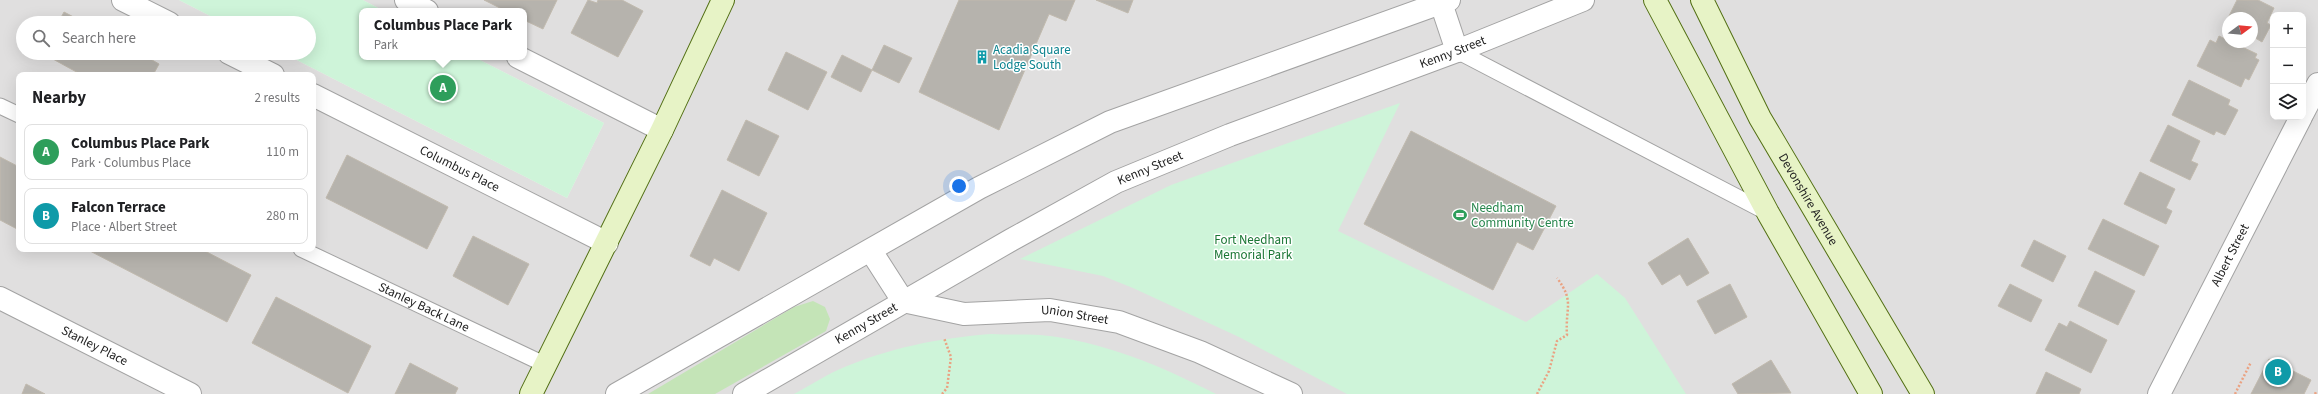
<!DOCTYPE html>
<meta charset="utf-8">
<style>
:root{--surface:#fff;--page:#f2f2f2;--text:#202124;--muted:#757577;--line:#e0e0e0;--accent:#b45309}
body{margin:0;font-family:"Source Sans 3",sans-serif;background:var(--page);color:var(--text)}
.controls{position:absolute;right:12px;top:12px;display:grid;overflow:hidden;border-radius:8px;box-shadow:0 4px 16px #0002}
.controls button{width:36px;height:36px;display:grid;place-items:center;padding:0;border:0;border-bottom:1px solid var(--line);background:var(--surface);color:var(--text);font:20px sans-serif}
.compass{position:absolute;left:2222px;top:12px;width:36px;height:36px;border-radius:50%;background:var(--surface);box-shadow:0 4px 16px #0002;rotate:74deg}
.you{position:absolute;left:959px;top:186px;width:14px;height:14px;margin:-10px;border:3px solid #fff;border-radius:50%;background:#1a73e8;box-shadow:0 0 0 6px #1a73e833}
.badge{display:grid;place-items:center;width:26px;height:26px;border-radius:50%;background:var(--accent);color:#fff;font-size:13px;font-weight:700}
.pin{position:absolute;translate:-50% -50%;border:2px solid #fff;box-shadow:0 1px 4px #0006}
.popup{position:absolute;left:359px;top:8px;width:168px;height:52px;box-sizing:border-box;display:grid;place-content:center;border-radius:8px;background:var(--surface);filter:drop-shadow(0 1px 3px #0005);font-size:13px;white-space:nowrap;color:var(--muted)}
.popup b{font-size:15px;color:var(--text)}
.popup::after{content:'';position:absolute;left:50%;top:100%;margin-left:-8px;border:8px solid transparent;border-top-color:var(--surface)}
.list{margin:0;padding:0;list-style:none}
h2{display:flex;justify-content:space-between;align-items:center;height:52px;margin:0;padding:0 16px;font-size:17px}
h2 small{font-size:13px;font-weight:400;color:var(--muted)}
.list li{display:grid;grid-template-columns:26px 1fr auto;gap:12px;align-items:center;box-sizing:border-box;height:56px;margin:0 8px 8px;padding:0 8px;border:1px solid var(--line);border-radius:8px}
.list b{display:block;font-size:15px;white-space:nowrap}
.list p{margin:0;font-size:13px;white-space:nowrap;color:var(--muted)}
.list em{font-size:13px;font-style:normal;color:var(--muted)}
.icon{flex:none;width:22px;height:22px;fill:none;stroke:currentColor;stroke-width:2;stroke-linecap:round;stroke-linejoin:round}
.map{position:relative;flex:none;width:2318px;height:394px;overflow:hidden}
.search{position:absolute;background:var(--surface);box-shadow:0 4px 16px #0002;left:16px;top:16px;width:300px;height:44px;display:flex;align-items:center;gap:10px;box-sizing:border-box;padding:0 14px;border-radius:22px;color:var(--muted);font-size:15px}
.panel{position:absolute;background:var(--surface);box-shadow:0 4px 16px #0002;left:16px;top:72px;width:300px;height:180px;border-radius:8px}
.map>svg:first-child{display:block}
.residential{fill:#e0dfdf;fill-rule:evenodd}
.grass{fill:#c4e4b7}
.park{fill:#cef4d9}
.building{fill:#b6b3ad;stroke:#c1baae}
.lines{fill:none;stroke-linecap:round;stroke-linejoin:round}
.lane-casing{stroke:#a3a3a3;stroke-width:17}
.street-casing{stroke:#a3a3a3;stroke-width:24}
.secondary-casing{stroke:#526f13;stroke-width:24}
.path{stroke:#eaa282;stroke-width:2.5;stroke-dasharray:2 2;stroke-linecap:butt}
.lane{stroke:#fff;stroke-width:15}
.street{stroke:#fff;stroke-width:22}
.secondary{stroke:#e7f3c6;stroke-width:22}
.labels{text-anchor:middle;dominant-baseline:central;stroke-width:3;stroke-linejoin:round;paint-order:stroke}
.culture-label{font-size:13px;fill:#0d838f;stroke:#fff;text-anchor:start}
.street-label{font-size:13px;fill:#222;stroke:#fff}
.leisure-label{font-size:13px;fill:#27864d;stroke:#fff;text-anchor:start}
.park-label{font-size:13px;fill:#1a7634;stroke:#fff}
</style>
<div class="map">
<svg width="2318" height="394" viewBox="0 0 2318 394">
<rect width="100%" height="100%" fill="#f1f0ea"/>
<path class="residential" d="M0 0H179L224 23H23V53H283L567 198 604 123 474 57H524V11H384L363 0H2318V394H0ZM2273 15H2303V117H2273ZM2228 18H2252V42H2228ZM19 75H313V249H19Z"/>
<polygon class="grass" points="813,301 825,307 830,319 826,331 715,394 648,394 794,307"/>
<g class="park">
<polygon points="179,0 363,0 384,11 362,11 362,57 474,57 604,123 567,198 283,53 309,53 309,23 224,23"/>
<polygon points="1400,103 1338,231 1526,322 1597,274 1625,298 1686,394 1347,394 1239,337 1133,288 1103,276 1020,259 1171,185"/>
<path d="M991 334C1008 335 1024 334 1040 335 1103 341 1161 366 1216 394H794C809 386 824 376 840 369 888 348 939 338 991 334Z"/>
</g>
<g class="building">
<polygon points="484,0 557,0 543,29 524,20 524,11 506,11"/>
<polygon points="588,0 597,3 598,0 622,0 643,11 618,57 571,33"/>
<polygon points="959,0 1075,0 1066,21 1049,14 999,130 919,92"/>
<polygon points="1096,0 1133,0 1128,13"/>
<polygon points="2237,0 2258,0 2274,8 2267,23 2271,25 2262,42 2252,36 2252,18 2228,18"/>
<polygon points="64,12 85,23 58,23"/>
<polygon points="2219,36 2257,54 2255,58 2259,60 2249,80 2245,78 2241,87 2197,66 2210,40 2216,43"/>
<polygon points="884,45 912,58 899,83 872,70"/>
<polygon points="786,52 827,72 808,110 768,90"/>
<polygon points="42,53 140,53 159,64 153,75 82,75"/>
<polygon points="842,55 872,70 861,92 831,77"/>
<polygon points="2189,80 2230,100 2228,105 2238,110 2225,135 2216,131 2214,135 2172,115"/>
<polygon points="746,120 779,136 759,176 727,160"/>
<polygon points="2168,125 2200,141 2191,161 2198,164 2190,180 2150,161"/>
<polygon points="1411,131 1556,206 1533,250 1517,242 1493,290 1364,224"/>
<polygon points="347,155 448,207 427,249 326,198"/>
<polygon points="0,157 19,167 19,230 0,220"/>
<polygon points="2140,172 2175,189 2166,208 2172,211 2166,224 2124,204"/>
<polygon points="722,190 767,213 739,271 714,258 710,266 690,256"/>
<polygon points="2103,219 2159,246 2144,276 2088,249"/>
<polygon points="473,236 529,264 508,305 453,276"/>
<polygon points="1688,238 1709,273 1687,286 1680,274 1662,285 1648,263"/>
<polygon points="2034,240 2066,256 2053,282 2021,266"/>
<polygon points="91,249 201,249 251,275 227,322 90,251"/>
<polygon points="2095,271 2135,291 2118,325 2078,306"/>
<polygon points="1730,284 1747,317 1715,334 1697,301"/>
<polygon points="2010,284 2042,300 2031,322 1998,306"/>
<polygon points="276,297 371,346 348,393 252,343"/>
<polygon points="2070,321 2107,340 2091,373 2045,350 2059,323 2067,327"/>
<polygon points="2269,359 2311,380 2304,394 2251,394"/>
<polygon points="1771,360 1791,393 1738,394 1732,384"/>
<polygon points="410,363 458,388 455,394 395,394"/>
<polygon points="2046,372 2081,389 2079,394 2036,394"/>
<polygon points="26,384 45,394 22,394"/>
</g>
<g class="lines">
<g class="lane-casing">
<g id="lane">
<polyline points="1457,51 1768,213"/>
<polyline points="0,106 19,115"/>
<path id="s1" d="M301 249 546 365"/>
</g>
</g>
<g class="street-casing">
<g id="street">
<polyline points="123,0 169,23"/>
<polyline points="406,0 427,11"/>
<polyline points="1441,3 1457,51"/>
<polyline points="229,53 273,75"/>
<polyline points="518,57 662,130"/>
<path id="s2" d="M313 95 607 243"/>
<polyline points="2303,113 2318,84"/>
<path id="s3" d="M871 251 903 301 964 314 1050 310 1119 322 1200 352 1291 394"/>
<path id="s4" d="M0 298 190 394"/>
<polyline points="617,394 979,188 1110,122 1449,0"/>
<path id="s5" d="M744 394 1011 240 1116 182 1230 135 1457 51 1583 0"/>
<path id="s6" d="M2159 394 2301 117"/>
</g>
</g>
<g class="secondary-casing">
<g id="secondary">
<polyline points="1655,0 1768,213 1871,394"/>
<path id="s7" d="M1702 0 1760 118 1923 394"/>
<polyline points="531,394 662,130 723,0"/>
</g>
</g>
<g class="path">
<polyline points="942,394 947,388 951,357 944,338"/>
<path d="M1537 394 1549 371 1557 341 1567 335C1565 307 1575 302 1557 278"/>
<polyline points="2235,394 2251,362"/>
<polyline points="2315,394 2316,392"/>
</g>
<use href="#lane" class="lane"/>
<use href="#street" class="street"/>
<use href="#secondary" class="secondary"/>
</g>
<defs>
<g id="building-bare" transform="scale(1.08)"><path d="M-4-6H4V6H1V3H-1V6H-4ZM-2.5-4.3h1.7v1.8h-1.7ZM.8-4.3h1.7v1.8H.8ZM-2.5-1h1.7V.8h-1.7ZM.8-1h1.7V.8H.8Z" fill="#0f9aa8" stroke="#fff" stroke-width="2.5" paint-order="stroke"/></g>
<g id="stadium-bare" transform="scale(1.08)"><path d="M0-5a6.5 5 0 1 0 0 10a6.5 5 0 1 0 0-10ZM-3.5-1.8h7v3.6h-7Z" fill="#2e9e5b" stroke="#fff" stroke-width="2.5" paint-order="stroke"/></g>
</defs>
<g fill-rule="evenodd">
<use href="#building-bare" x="982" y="57"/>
<use href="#stadium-bare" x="1460" y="215"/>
</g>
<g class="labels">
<g class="culture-label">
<text x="993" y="50">Acadia Square<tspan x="993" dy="15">Lodge South</tspan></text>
</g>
<g class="street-label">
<text stroke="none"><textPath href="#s5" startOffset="789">Kenny Street</textPath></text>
<text stroke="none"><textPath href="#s5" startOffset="465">Kenny Street</textPath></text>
<text stroke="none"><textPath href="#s2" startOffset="164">Columbus Place</textPath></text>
<text stroke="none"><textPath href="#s7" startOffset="226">Devonshire Avenue</textPath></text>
<text stroke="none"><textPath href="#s6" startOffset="156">Albert Street</textPath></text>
<text stroke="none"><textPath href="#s1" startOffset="136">Stanley Back Lane</textPath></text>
<text stroke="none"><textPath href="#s3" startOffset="233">Union Street</textPath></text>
<text stroke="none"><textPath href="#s5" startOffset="141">Kenny Street</textPath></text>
<text stroke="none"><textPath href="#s4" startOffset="106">Stanley Place</textPath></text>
</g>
<g class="leisure-label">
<text x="1471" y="208">Needham<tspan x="1471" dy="15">Community Centre</tspan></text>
</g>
<g class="park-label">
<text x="1253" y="240">Fort Needham<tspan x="1253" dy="15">Memorial Park</tspan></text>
</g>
</g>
</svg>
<div class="controls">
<button>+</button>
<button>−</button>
<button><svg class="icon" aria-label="layers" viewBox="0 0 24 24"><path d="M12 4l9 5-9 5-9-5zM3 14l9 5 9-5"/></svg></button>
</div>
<svg class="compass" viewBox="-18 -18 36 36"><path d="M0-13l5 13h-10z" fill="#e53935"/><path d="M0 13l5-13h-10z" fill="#757577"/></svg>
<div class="you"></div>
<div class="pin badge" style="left:443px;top:88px;background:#2e9e5b">A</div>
<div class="popup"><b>Columbus Place Park</b>Park</div>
<div class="pin badge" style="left:2278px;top:372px;background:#0f9aa8">B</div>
<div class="search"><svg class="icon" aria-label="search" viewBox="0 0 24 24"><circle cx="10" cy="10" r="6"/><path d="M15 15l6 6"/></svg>Search here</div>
<section class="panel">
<h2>Nearby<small>2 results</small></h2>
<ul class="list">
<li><span class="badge" style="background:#2e9e5b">A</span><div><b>Columbus Place Park</b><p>Park · Columbus Place</p></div><em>110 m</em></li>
<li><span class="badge" style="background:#0f9aa8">B</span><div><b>Falcon Terrace</b><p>Place · Albert Street</p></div><em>280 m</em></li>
</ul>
</section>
</div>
